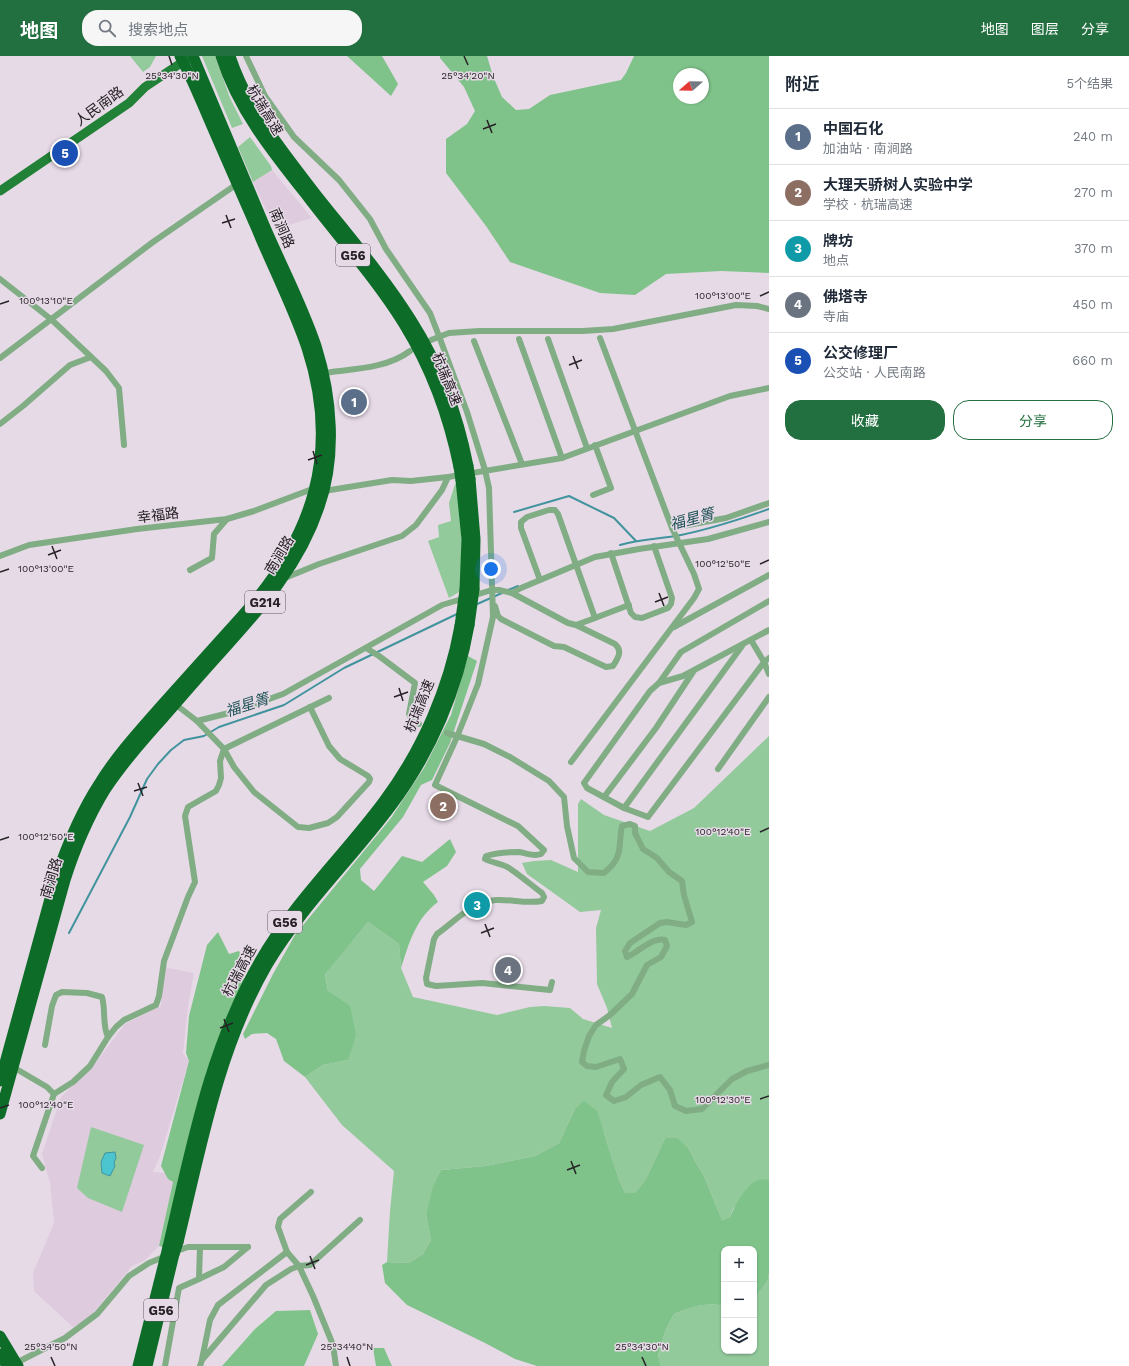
<!DOCTYPE html>
<html lang="zh">
<meta charset="utf-8">
<style>
:root{--surface:#fff;--page:#f6f6f7;--text:#1f2937;--muted:#747a83;--line:#e0e1e3;--accent:#226f3f}
body{margin:0;font-family:"Work Sans","Noto Sans SC",sans-serif;background:var(--page);color:var(--text)}
.controls{position:absolute;right:12px;bottom:12px;display:grid;overflow:hidden;border-radius:8px;box-shadow:0 1px 3px #0004}
.controls button{width:36px;height:36px;display:grid;place-items:center;padding:0;border:0;border-bottom:1px solid var(--line);background:var(--surface);color:var(--text);font:20px sans-serif}
.compass{position:absolute;left:673px;top:12px;width:36px;height:36px;border-radius:50%;background:var(--surface);box-shadow:0 1px 3px #0004;rotate:250deg}
.you{position:absolute;left:491px;top:513px;width:14px;height:14px;margin:-10px;border:3px solid #fff;border-radius:50%;background:#1a73e8;box-shadow:0 0 0 6px #1a73e833}
.badge{display:grid;place-items:center;width:26px;height:26px;border-radius:50%;background:var(--accent);color:#fff;font-size:13px;font-weight:700}
.pin{position:absolute;translate:-50% -50%;border:2px solid #fff;box-shadow:0 1px 4px #0006}
.list{margin:0;padding:0;list-style:none}
h2{display:flex;justify-content:space-between;align-items:center;height:52px;margin:0;padding:0 16px;font-size:17px}
h2 small{font-size:13px;font-weight:400;color:var(--muted)}
.list li{display:grid;grid-template-columns:26px 1fr auto;gap:12px;align-items:center;box-sizing:border-box;height:56px;padding:0 16px;border-top:1px solid var(--line)}
.list b{display:block;font-size:15px;white-space:nowrap}
.list p{margin:0;font-size:13px;white-space:nowrap;color:var(--muted)}
.list em{font-size:13px;font-style:normal;color:var(--muted)}
.actions{display:flex;gap:8px;padding:12px 16px}
.actions a{flex:1;padding:9px 0;border:1px solid var(--accent);border-radius:16px;text-align:center;font-size:14px;color:var(--accent)}
.actions .main{background:var(--accent);color:#fff}
.icon{flex:none;width:22px;height:22px;fill:none;stroke:currentColor;stroke-width:2;stroke-linecap:round;stroke-linejoin:round}
.map{position:relative;flex:none;width:769px;height:1310px;overflow:hidden}
header{display:flex;align-items:center;gap:24px;box-sizing:border-box;height:56px;padding:0 20px;background:var(--accent);color:#fff}
header strong{font-size:19px}
nav{display:flex;gap:22px;margin-inline-start:auto;font-size:14px}
.search{width:280px;height:36px;background:var(--page);display:flex;align-items:center;gap:10px;box-sizing:border-box;padding:0 14px;border-radius:16px;color:var(--muted);font-size:15px}
main{display:flex}
aside{flex:1;background:var(--surface)}
.map>svg:first-child{display:block}
.built{fill:#decbde}
.green{fill:#92ca9b}
.forest{fill:#7fc38a;fill-rule:evenodd}
.water{fill:#4dc5d0;stroke:#41949d}
.lines{fill:none;stroke-linecap:round;stroke-linejoin:round}
.stream{stroke:#41949d;stroke-width:2}
.street{stroke:#81ad85;stroke-width:6}
.primary{stroke:#218137;stroke-width:9}
.highway{stroke:#0d6d28;stroke-width:11}
.highway-bridge{stroke:#0d6d28;stroke-width:11}
.ticks{fill:none;stroke:#262226;stroke-width:1.5}
.labels{text-anchor:middle;dominant-baseline:central;stroke-width:3;stroke-linejoin:round;paint-order:stroke}
.shield{fill:#e7dae7;stroke:#605960;stroke-width:1}
.shield-label{font-size:13px;font-weight:bold;fill:#262226}
.street-label{font-size:14px;fill:#262226;stroke:#e7dae7}
.water-label{font-size:15px;font-style:italic;fill:#205357;stroke:#e7dae7}
.ticks-label{font-size:10px;text-anchor:middle;fill:#262226;stroke:#e7dae7;stroke-width:3;stroke-linejoin:round;paint-order:stroke}
</style>
<header>
<strong>地图</strong>
<div class="search"><svg class="icon" aria-label="search" viewBox="0 0 24 24"><circle cx="10" cy="10" r="6"/><path d="M15 15l6 6"/></svg>搜索地点</div>
<nav><a>地图</a><a>图层</a><a>分享</a></nav>
</header>
<main>
<div class="map">
<svg width="769" height="1310" viewBox="0 0 769 1310">
<rect width="100%" height="100%" fill="#e7dae7"/>
<g class="built">
<polygon points="272,114 312,162 275,173 253,126"/>
<polygon points="163,911 194,917 188,950 183,997 189,1005 160,1100 153,1116 165,1117 168,1123 173,1126 159,1190 144,1205 132,1210 90,1261 73,1271 34,1235 33,1217 54,1167 50,1127 42,1098 61,1041 94,1009 125,968 161,950"/>
</g>
<g class="green">
<polygon points="130,0 156,0 150,11 143,16"/>
<polygon points="202,0 215,0 230,42 243,68 232,72"/>
<polygon points="250,81 271,110 272,114 253,126 238,91"/>
<path d="M455 428H458C462 464 463 499 461 535L449 542 428 485 439 481 438 469 451 465 449 447Z"/>
<polygon points="769,680 769,1124 760,1124 733,1153 730,1161 722,1164 704,1120 696,1107 689,1093 665,1082 646,1123 635,1137 625,1137 619,1124 604,1077 575,1053 559,1087 535,1100 486,1110 441,1114 426,1158 431,1184 423,1198 409,1207 387,1206 390,1155 394,1115 342,1069 305,1021 323,1009 348,1004 328,935 325,917 368,866 399,888 401,912 413,941 497,959 530,951 544,950 570,952 583,963 612,972 607,952 597,928 596,872 601,854 580,856 527,818 522,807 534,805 551,804 578,816 578,748 581,743 604,759 650,775 694,752"/>
<polygon points="91,1071 144,1089 122,1156 88,1142 77,1132"/>
<path d="M769 1217V1310H661L658 1301 666 1273 674 1258C693 1251 702 1246 724 1250V1295H754V1243L768 1224Z"/>
</g>
<g class="forest">
<polygon points="347,0 382,0 398,28 391,40"/>
<path d="M440 0H487L493 20 502 41 516 54 529 53 550 39 621 24 626 17 634 0H769V217L721 215 666 218 635 239 600 237 510 206 486 170 446 117V83L467 68 475 55 464 31 440 2ZM679 18H703V42H679Z"/>
<path d="M468 600 477 605 450 687 432 724 421 729 403 761 360 813 361 824 374 835 402 800 422 806 450 783 456 796 447 810 423 826 434 839 438 846C416 862 409 887 401 912L399 888 368 866 325 918 328 935 350 950 356 979 348 1004 323 1009 305 1021 284 1005 276 983 267 977 252 978 245 983 243 978 273 918 295 879 391 762 424 712 451 659Z"/>
<polygon points="218,876 229,898 239,895 247,910 241,934 164,1191 159,1190 173,1126 168,1123 161,1110 189,1005 186,997 189,960 207,889"/>
<path d="M584 1045 597 1055 619 1124 625 1137H635L646 1123 665 1082H677L689 1093 696 1107 704 1120 722 1164 730 1161C735 1150 746 1127 759 1124 762 1123 766 1124 769 1124V1217L768 1224 754 1243V1193H724V1250C703 1246 693 1251 674 1258L666 1273 658 1300 661 1310H537L515 1303 485 1287 407 1249 385 1227 382 1209 387 1206 409 1207 423 1198 431 1184 426 1158 433 1131 441 1114 486 1110 535 1100 559 1087 575 1053Z"/>
<polygon points="310,1254 318,1278 304,1310 222,1310 255,1273 276,1255"/>
<polygon points="373,1292 384,1292 392,1310 376,1310"/>
</g>
<polygon class="water" points="115,1096 116,1102 114,1107 115,1110 110,1120 102,1117 101,1106 105,1097"/>
<g class="lines">
<g class="stream">
<polyline points="514,456 569,440 614,462 636,485"/>
<path d="M620 489C640 483 660 483 681 479 710 473 741 463 769 453"/>
<polyline points="508,534 518,530"/>
<polyline points="475,549 502,537"/>
<polyline points="69,877 130,761 147,723 158,708 171,694 184,684 204,680 219,671 284,649 344,612 457,558"/>
</g>
<g class="street">
<path d="M246 0 265 40 294 81 339 124 370 163 386 193 430 257 439 280 467 356 485 414 489 432 490 464 493 561 478 628 457 681 435 729 518 770 544 794 541 798C533 801 527 797 519 796 508 796 496 797 486 800L485 803C492 807 501 807 509 812 520 819 531 829 542 837L544 841 542 845C526 848 511 843 496 844 472 846 455 865 437 878L434 883 426 922 427 928 436 930 482 927 550 934 552 926"/>
<polyline points="0,223 52,264 106,315 119,332 124,389"/>
<polyline points="519,283 562,402"/>
<polyline points="548,283 587,392"/>
<polyline points="431,284 449,277 479,275 583,275 613,273 736,249 757,250 769,253"/>
<polyline points="474,285 522,408"/>
<polyline points="0,302 153,186 237,128"/>
<path d="M323 317C352 313 386 313 410 295"/>
<polyline points="0,368 23,350 70,309 91,301"/>
<polyline points="324,435 392,424 411,425 448,421 562,402 730,340 769,332"/>
<polyline points="593,439 611,432 595,389"/>
<polyline points="672,472 726,462 769,447"/>
<polyline points="611,497 631,557 635,561 642,562 668,552 671,548 672,542 654,490"/>
<polyline points="0,500 29,489 137,473 227,463 254,455 315,432"/>
<polyline points="190,514 212,502 214,478 227,463"/>
<polyline points="285,522 319,508 402,480 416,469 442,434 448,421"/>
<polyline points="540,524 521,472 521,466 527,461 549,454 555,454 558,458 595,562 576,569"/>
<path d="M495 550 498 560 501 563 554 590 564 591 606 611 613 610C618 602 623 595 615 588L576 569 568 567 512 537"/>
<polyline points="595,562 629,549"/>
<polyline points="674,571 769,519"/>
<polyline points="751,584 764,606 648,761 624,752 587,732 584,727 650,635 659,627 683,620 769,574"/>
<polyline points="366,592 379,600 415,627 409,658 413,666 419,668"/>
<polyline points="769,602 764,606 769,618"/>
<polyline points="659,627 681,596 769,545"/>
<polyline points="175,648 197,665 233,656 283,638 442,549 492,534 499,534 512,537 521,532 595,501 639,493 708,483 769,466"/>
<polyline points="197,665 224,693 329,642"/>
<path d="M447 677 484 688 510 701 549 725 564 741 567 770 574 802 588 816 604 817C607 814 611 811 613 808 622 798 619 782 622 770L630 768 635 770V777L643 793 657 802 669 816 682 825 684 839 692 866 686 869 667 866 660 867 630 887 625 895 627 901C639 896 651 881 665 884L667 890 661 901 647 909 632 938 610 959 596 969 589 980 584 995 582 1006 587 1010 596 1011 620 1003 624 1013 612 1026 606 1039 614 1045 626 1041 641 1029 660 1021 670 1034 675 1050 686 1055 702 1053 732 1023 747 1015 769 1009"/>
<polyline points="224,693 234,711 254,736 298,771 309,772 328,767 337,761 369,726 370,723 368,720 340,703 329,690 310,651"/>
<polyline points="571,706 694,542 699,533 694,518 672,472 600,282"/>
<polyline points="718,713 769,641"/>
<polyline points="604,741 656,672 693,616"/>
<polyline points="624,752 742,590"/>
<path d="M45 989 52 950 56 939 62 936 87 937 102 941C106 955 102 969 108 981"/>
<polyline points="13,1011 47,1031 54,1038"/>
<polyline points="42,1112 33,1100 54,1038 73,1026 90,1010 108,981 116,971 124,964 156,949 159,940 164,905 188,841 195,826 185,760 188,751 216,735 219,729 221,722 220,705 224,693"/>
<polyline points="311,1136 280,1163 278,1171 287,1196 299,1210 313,1240 333,1289 336,1310"/>
<polyline points="174,1196 188,1191 248,1191"/>
<polyline points="199,1223 224,1211 248,1191"/>
<polyline points="202,1303 210,1264 218,1249 287,1196"/>
<polyline points="16,1307 65,1282 97,1258 129,1220 149,1207 166,1200"/>
<polyline points="165,1310 179,1232 199,1223 200,1191"/>
<polyline points="200,1310 202,1304 266,1229 291,1213 299,1210 310,1209 360,1164"/>
</g>
<polyline class="primary" points="0,135 129,47 145,31 187,3"/>
<g class="highway">
<path d="M221 0C238 54 273 97 308 141 340 183 376 223 404 268 431 312 449 361 459 411"/>
<path d="M230 0C247 52 281 93 314 136 347 178 383 219 411 264 439 308 458 359 468 410"/>
<polyline points="470,423 475,483 474,533"/>
<polyline points="461,424 467,483 465,534"/>
<path d="M0 1025 56 821C67 789 80 757 99 728 116 700 139 675 160 651 187 621 215 590 242 560 313 481 341 396 307 292 293 251 273 212 256 171 241 137 226 102 211 68 201 45 192 22 180 0"/>
<path d="M0 1058 65 824C75 793 88 762 105 734 122 708 143 684 164 661 183 639 203 616 223 594 262 551 300 508 319 451 337 400 332 341 316 290 302 248 281 209 264 169 240 113 217 56 193 0"/>
<path d="M178 1186C201 1092 218 994 267 909 302 850 351 804 391 750 431 697 458 633 469 569"/>
<path d="M168 1191C191 1094 209 993 260 905 294 846 344 799 384 745 422 694 449 632 460 570"/>
<polyline points="0,1280 18,1310"/>
<polyline points="0,1298 7,1310"/>
<polyline points="138,1310 165,1203"/>
<polyline points="147,1310 174,1198"/>
</g>
<g class="highway-bridge">
<polyline points="468,410 470,423"/>
<polyline points="459,411 461,424"/>
<polyline points="469,569 474,533"/>
<polyline points="460,570 465,534"/>
<polyline points="174,1198 178,1186"/>
<polyline points="165,1203 168,1191"/>
</g>
</g>
<path class="ticks" d="M169 0 172 9M464 0 468 9M487 64 492 77M483 73 496 68M226 159 231 172M222 167 235 163M760 240 769 236M0 248 9 245M573 300 578 313M569 309 582 304M313 395 317 408M308 404 322 399M52 490 57 503M48 499 61 494M760 508 769 504M0 516 9 513M659 537 664 550M655 546 668 541M399 632 403 645M394 641 408 636M138 727 143 740M134 735 147 731M760 776 769 772M0 784 9 781M485 868 490 881M481 877 494 872M224 963 229 976M220 972 233 967M760 1043 769 1040M0 1052 9 1049M571 1105 576 1118M567 1114 580 1109M310 1200 315 1213M306 1209 319 1204M51 1301 55 1310M347 1301 350 1310M642 1301 646 1310"/>
<g class="labels">
<g class="shield">
<rect x="336" y="188" width="34" height="22" rx="3"/>
<rect x="245" y="535" width="40" height="22" rx="3"/>
<rect x="268" y="855" width="34" height="22" rx="3"/>
<rect x="144" y="1243" width="34" height="22" rx="3"/>
</g>
<g class="shield-label">
<text x="353" y="199">G56</text>
<text x="265" y="546">G214</text>
<text x="285" y="866">G56</text>
<text x="161" y="1254">G56</text>
</g>
<g class="street-label">
<text transform="translate(99 50) rotate(-36)">人民南路</text>
<text transform="translate(265 54) rotate(59)">杭瑞高速</text>
<text transform="translate(282 172) rotate(67)">南涧路</text>
<text transform="translate(447 323) rotate(68)">杭瑞高速</text>
<text transform="translate(158 459) rotate(-7)">幸福路</text>
<text transform="translate(279 499) rotate(-59)">南涧路</text>
<text transform="translate(419 650) rotate(-68)">杭瑞高速</text>
<text transform="translate(51 822) rotate(-73)">南涧路</text>
<text transform="translate(239 915) rotate(-62)">杭瑞高速</text>
</g>
<g class="water-label">
<text transform="translate(692 463) rotate(-15)">福星箐</text>
<text transform="translate(247 649) rotate(-18)">福星箐</text>
</g>
</g>
<g class="ticks-label">
<text x="172" y="23">25°34'30"N</text>
<text x="468" y="23">25°34'20"N</text>
<text x="723" y="243">100°13'00"E</text>
<text x="46" y="248">100°13'10"E</text>
<text x="723" y="511">100°12'50"E</text>
<text x="46" y="516">100°13'00"E</text>
<text x="723" y="779">100°12'40"E</text>
<text x="46" y="784">100°12'50"E</text>
<text x="723" y="1047">100°12'30"E</text>
<text x="46" y="1052">100°12'40"E</text>
<text x="51" y="1294">25°34'50"N</text>
<text x="347" y="1294">25°34'40"N</text>
<text x="642" y="1294">25°34'30"N</text>
</g>
</svg>
<div class="controls">
<button>+</button>
<button>−</button>
<button><svg class="icon" aria-label="layers" viewBox="0 0 24 24"><path d="M12 4l9 5-9 5-9-5zM3 14l9 5 9-5"/></svg></button>
</div>
<svg class="compass" viewBox="-18 -18 36 36"><path d="M0-13l5 13h-10z" fill="#e53935"/><path d="M0 13l5-13h-10z" fill="#747a83"/></svg>
<div class="you"></div>
<div class="pin badge" style="left:354px;top:346px;background:#5c6f8a">1</div>
<div class="pin badge" style="left:443px;top:750px;background:#8d6e63">2</div>
<div class="pin badge" style="left:477px;top:849px;background:#0f9aa8">3</div>
<div class="pin badge" style="left:508px;top:914px;background:#6b7280">4</div>
<div class="pin badge" style="left:65px;top:97px;background:#1a4fb4">5</div>
</div>
<aside>
<h2>附近<small>5个结果</small></h2>
<ul class="list">
<li><span class="badge" style="background:#5c6f8a">1</span><div><b>中国石化</b><p>加油站 · 南涧路</p></div><em>240 m</em></li>
<li><span class="badge" style="background:#8d6e63">2</span><div><b>大理天骄树人实验中学</b><p>学校 · 杭瑞高速</p></div><em>270 m</em></li>
<li><span class="badge" style="background:#0f9aa8">3</span><div><b>牌坊</b><p>地点</p></div><em>370 m</em></li>
<li><span class="badge" style="background:#6b7280">4</span><div><b>佛塔寺</b><p>寺庙</p></div><em>450 m</em></li>
<li><span class="badge" style="background:#1a4fb4">5</span><div><b>公交修理厂</b><p>公交站 · 人民南路</p></div><em>660 m</em></li>
</ul>
<div class="actions"><a class="main">收藏</a><a>分享</a></div>
</aside>
</main>
